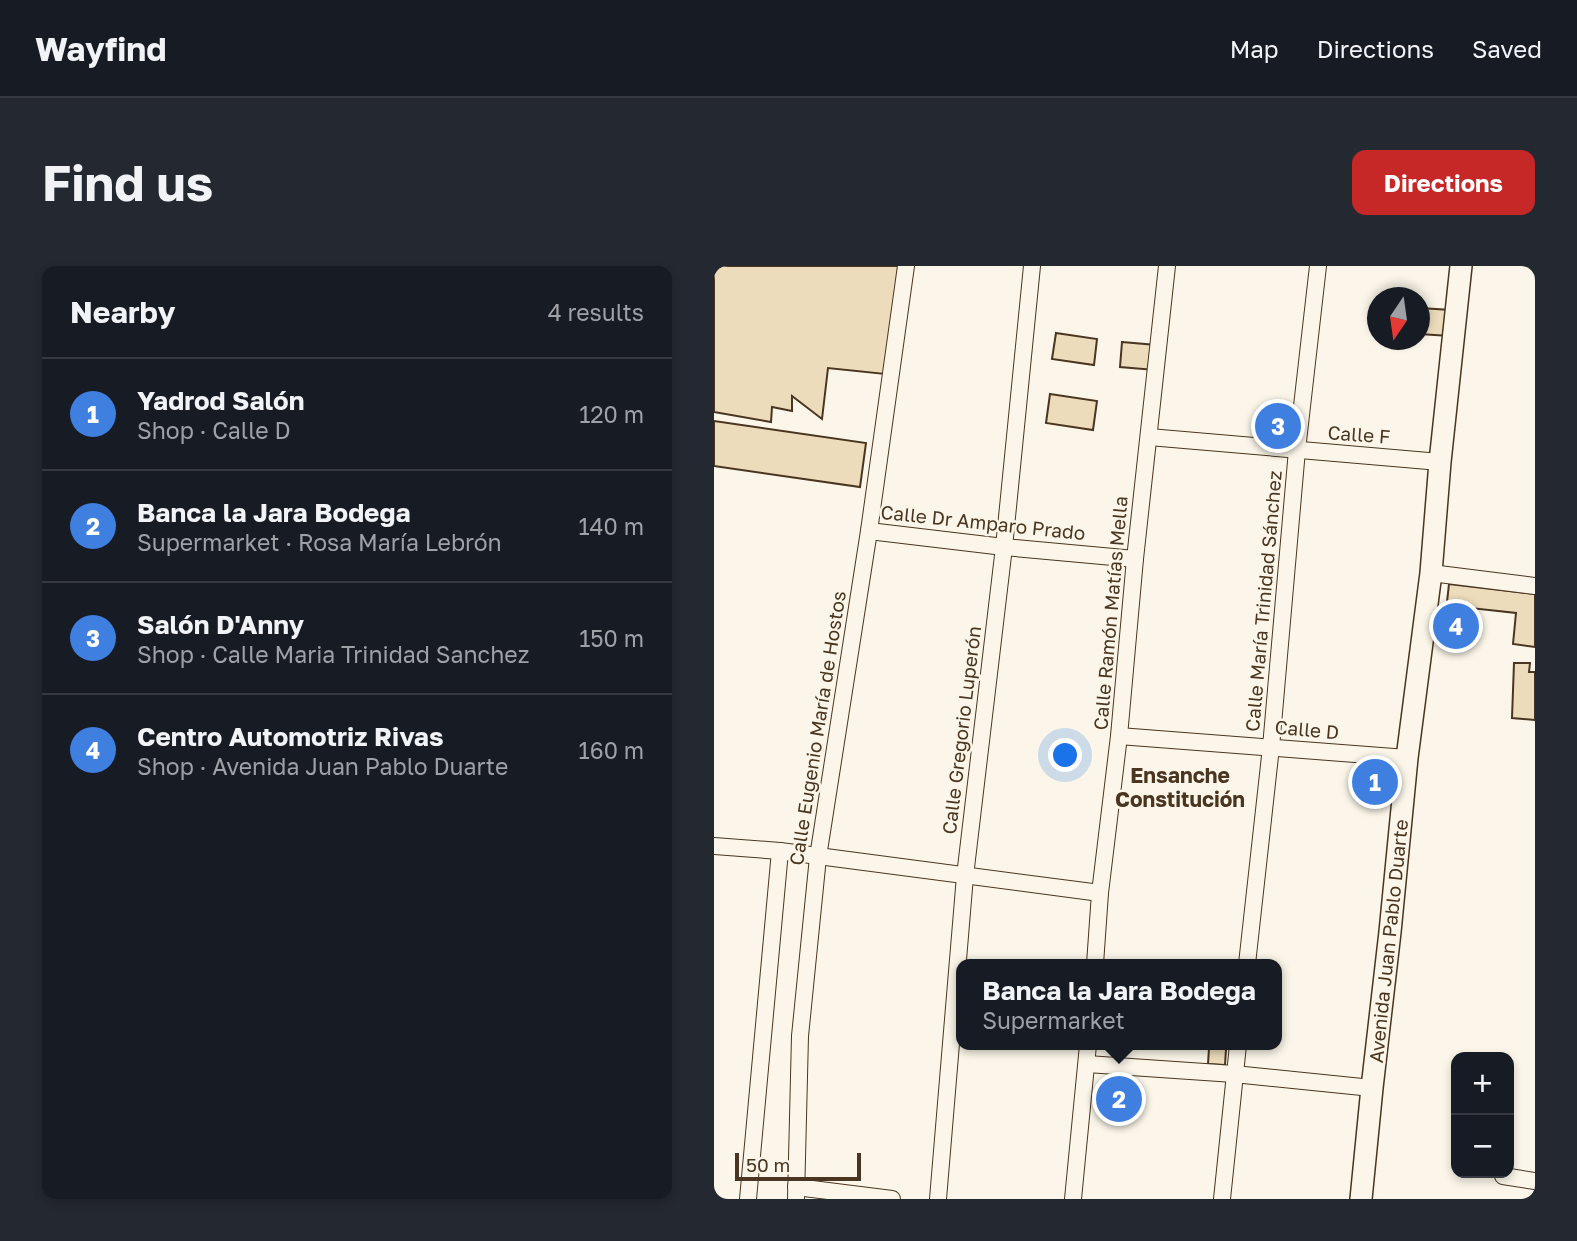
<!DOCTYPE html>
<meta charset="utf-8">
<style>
:root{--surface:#171b24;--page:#242831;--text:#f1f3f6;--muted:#9ea1a6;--line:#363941;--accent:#c62828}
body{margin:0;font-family:"Golos Text",sans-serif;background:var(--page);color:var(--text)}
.controls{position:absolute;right:21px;bottom:21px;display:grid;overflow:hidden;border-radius:14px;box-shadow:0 4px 10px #0003}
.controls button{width:63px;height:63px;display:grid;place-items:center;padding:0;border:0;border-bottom:2px solid var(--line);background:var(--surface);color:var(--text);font:35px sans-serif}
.compass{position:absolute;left:653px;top:21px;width:63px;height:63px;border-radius:50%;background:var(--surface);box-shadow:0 4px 10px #0003;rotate:193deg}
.scale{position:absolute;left:21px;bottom:18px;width:126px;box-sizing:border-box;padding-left:7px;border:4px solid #4a3520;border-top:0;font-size:19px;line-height:24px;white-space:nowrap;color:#4a3520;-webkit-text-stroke:5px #fbf6e9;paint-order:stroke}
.you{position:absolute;left:352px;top:490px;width:24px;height:24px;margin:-18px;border:5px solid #fff;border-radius:50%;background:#1a73e8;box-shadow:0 0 0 10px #1a73e833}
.badge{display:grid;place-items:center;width:46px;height:46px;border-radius:50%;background:var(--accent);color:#fff;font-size:23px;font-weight:700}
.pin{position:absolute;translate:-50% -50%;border:4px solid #fff;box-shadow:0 2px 7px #0006}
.popup{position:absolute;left:242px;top:693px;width:326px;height:91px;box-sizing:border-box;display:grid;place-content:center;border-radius:14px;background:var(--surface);filter:drop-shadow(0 2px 5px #0005);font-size:23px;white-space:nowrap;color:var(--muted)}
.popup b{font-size:26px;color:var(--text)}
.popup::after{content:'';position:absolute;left:50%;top:100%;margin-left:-14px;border:14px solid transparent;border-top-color:var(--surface)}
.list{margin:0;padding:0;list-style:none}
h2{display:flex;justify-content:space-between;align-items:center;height:91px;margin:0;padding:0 28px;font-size:30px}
h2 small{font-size:23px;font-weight:400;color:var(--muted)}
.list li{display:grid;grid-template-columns:46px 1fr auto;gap:21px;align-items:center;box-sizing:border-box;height:112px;padding:0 28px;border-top:2px solid var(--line)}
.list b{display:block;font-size:26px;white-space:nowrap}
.list p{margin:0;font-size:23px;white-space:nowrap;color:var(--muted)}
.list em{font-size:23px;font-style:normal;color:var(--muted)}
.map{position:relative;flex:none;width:821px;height:933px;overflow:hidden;border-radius:14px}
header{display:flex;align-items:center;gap:42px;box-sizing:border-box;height:98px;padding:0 35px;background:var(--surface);border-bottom:2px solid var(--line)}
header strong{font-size:33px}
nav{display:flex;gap:38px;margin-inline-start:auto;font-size:24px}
.intro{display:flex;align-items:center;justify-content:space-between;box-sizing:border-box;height:168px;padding:0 42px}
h1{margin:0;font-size:49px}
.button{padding:18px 32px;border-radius:14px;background:var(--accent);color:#fff;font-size:24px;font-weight:700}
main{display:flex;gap:42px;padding:0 42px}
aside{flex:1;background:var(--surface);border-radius:14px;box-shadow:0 4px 10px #0003}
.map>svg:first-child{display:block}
.building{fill:#ecdcbc;stroke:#4a3520;stroke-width:2}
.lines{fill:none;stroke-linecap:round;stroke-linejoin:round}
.street-casing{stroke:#4a3520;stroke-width:18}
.secondary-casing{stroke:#4a3520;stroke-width:24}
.street{stroke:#fbf6e9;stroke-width:16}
.secondary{stroke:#fbf6e9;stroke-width:21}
.labels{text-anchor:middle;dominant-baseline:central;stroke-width:5;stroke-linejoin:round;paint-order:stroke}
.street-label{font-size:19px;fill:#4a3520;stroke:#fbf6e9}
.neighbourhood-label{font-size:21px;font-weight:bold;fill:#4a3520;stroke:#fbf6e9}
</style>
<header>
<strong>Wayfind</strong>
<nav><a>Map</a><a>Directions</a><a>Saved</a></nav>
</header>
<div class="intro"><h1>Find us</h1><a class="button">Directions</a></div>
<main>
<aside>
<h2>Nearby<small>4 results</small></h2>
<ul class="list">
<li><span class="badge" style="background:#3f7fe0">1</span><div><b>Yadrod Salón</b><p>Shop · Calle D</p></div><em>120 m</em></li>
<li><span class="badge" style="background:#3f7fe0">2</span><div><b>Banca la Jara Bodega</b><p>Supermarket · Rosa María Lebrón</p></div><em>140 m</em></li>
<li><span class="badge" style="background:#3f7fe0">3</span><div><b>Salón D'Anny</b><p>Shop · Calle Maria Trinidad Sanchez</p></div><em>150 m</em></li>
<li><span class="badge" style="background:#3f7fe0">4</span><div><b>Centro Automotriz Rivas</b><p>Shop · Avenida Juan Pablo Duarte</p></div><em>160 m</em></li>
</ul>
</aside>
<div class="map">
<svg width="821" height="933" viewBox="0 0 821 933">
<rect width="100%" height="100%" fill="#fbf6e9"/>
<g class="building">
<polygon points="0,0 185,0 171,108 114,102 108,153 78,130 78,145 58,141 57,156 0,146"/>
<polygon points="706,42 737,44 735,70 706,68"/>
<polygon points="342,67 383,73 380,99 338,93"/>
<polygon points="408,76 442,79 441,104 406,101"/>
<polygon points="336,128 383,135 379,164 332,157"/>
<polygon points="555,153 574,155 572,165 565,170 553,169"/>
<polygon points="0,155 152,177 146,221 0,200"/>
<polygon points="735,318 821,328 821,381 799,378 802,347 757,342 753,375 729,372"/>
<polygon points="800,397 816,397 815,406 821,406 821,454 798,452"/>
<polygon points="649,504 676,507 673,528 647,524"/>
<polygon points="495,782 512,783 511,799 494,798"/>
<polygon points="402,813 423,815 420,849 388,846 390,821"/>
</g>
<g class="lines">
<g class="street-casing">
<g id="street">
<polyline points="435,171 726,196"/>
<polyline points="155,265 290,281 421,293"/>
<polyline points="717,307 821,320"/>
<polyline points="405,470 693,492"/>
<polyline points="0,580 66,585 386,627"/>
<polyline points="381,698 386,627 405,470 421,293 453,0"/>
<polyline points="533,698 557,481 583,184 604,0"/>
<polyline points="373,798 520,808 658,822"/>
<polyline points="789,910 821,915"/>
<polyline points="82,921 178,933"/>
<polyline points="34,933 66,585"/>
<polyline points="82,933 86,770 104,591 155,265 192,0"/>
<polyline points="224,933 251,610 290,281 318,0"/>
<polyline points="359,933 374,779"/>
<polyline points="508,933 524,779"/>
</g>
</g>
<g class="secondary-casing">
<polyline id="secondary" points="647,933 658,822 676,666 693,492 717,307 726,196 747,0"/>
</g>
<use href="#street" class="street"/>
<use href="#secondary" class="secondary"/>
</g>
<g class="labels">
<g class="street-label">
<text transform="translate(645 168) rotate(4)">Calle F</text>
<text transform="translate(269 256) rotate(6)">Calle Dr Amparo Prado</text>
<text transform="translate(549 335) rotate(-85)">Calle María Trinidad Sánchez</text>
<text transform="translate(396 347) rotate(-85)">Calle Ramón Matías Mella</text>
<text transform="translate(103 462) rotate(-81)">Calle Eugenio María de Hostos</text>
<text transform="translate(593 463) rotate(5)">Calle D</text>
<text transform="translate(247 464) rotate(-83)">Calle Gregorio Luperón</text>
<text transform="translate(674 675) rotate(-84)">Avenida Juan Pablo Duarte</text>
</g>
<g class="neighbourhood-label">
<text x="466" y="509">Ensanche<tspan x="466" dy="24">Constitución</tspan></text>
</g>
</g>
</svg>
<div class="controls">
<button>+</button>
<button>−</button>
</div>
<svg class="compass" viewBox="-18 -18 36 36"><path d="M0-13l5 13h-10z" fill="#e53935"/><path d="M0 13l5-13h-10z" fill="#9ea1a6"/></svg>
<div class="scale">50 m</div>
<div class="you"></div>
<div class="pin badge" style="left:661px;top:516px;background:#3f7fe0">1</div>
<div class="pin badge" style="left:405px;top:833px;background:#3f7fe0">2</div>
<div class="popup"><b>Banca la Jara Bodega</b>Supermarket</div>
<div class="pin badge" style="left:564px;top:160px;background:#3f7fe0">3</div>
<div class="pin badge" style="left:742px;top:360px;background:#3f7fe0">4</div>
</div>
</main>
